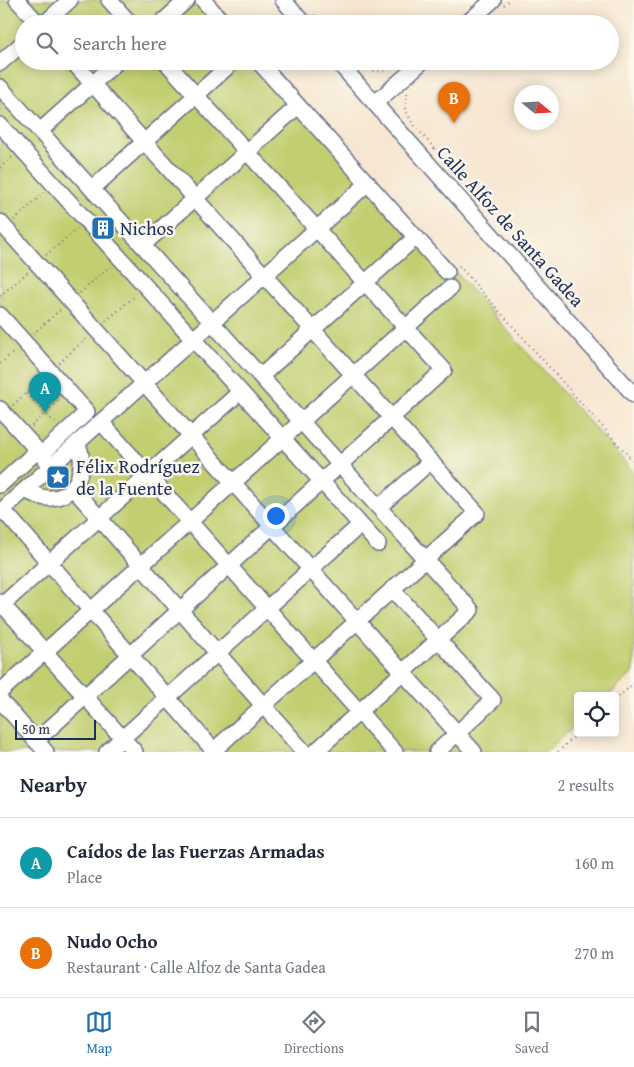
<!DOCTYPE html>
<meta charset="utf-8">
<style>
:root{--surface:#fff;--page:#f2f2f3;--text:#1f2937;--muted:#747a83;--line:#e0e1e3;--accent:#1f6fb2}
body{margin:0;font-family:"Gentium Book Plus",serif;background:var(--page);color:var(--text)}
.controls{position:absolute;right:15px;bottom:15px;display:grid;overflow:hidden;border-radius:5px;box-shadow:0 2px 12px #0003}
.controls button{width:45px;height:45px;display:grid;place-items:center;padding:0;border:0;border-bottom:1px solid var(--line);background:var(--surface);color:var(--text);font:25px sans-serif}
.compass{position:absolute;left:514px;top:85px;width:45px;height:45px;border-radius:50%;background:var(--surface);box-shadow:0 2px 12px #0003;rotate:108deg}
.scale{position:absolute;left:15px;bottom:12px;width:81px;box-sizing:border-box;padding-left:5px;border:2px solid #1b2f5e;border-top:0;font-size:14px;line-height:18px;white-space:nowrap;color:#1b2f5e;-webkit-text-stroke:4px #fbf7ec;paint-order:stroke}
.you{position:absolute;left:275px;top:515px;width:18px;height:18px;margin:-12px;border:4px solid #fff;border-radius:50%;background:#1a73e8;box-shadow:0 0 0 8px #1a73e833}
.badge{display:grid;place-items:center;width:32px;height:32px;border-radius:50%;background:var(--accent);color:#fff;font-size:16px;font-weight:700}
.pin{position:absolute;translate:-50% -41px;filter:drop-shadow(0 1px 2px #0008)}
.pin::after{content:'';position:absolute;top:26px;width:18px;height:15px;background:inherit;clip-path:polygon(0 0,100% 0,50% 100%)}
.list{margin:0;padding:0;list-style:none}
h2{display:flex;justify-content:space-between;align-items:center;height:65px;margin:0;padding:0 20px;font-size:21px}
h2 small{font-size:16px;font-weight:400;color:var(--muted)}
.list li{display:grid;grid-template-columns:32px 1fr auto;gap:15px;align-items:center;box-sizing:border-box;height:90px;padding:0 20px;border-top:1px solid var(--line)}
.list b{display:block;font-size:19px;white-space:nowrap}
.list p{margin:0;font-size:16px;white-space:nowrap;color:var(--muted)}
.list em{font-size:16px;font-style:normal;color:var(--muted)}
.icon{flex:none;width:28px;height:28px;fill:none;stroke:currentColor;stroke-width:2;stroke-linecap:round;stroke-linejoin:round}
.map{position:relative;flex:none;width:634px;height:752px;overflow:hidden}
.search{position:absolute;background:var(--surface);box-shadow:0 2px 12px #0003;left:15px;right:15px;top:15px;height:55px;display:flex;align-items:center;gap:12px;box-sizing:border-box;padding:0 18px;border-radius:28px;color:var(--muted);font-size:19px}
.sheet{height:245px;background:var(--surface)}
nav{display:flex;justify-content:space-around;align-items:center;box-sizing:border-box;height:70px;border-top:1px solid var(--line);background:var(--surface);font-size:14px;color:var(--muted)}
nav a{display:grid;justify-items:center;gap:2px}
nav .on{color:var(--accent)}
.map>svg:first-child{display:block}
.green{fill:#c2ce70;stroke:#6e7e67}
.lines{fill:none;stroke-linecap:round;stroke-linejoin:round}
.minor-casing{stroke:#686f87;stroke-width:18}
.path{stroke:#686f87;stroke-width:2;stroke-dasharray:1 4;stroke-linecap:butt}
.minor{stroke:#fff;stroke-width:15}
.labels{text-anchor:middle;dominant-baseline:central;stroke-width:5;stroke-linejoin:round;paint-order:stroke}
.street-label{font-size:19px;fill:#1b2f5e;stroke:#fbf7ec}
.poi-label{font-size:19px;fill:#1b2f5e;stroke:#fbf7ec;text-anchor:start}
</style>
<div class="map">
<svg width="634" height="752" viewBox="0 0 634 752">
<rect width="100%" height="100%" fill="#fbf7ec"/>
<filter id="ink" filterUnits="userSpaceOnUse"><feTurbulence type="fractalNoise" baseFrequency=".02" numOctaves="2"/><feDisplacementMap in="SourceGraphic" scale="10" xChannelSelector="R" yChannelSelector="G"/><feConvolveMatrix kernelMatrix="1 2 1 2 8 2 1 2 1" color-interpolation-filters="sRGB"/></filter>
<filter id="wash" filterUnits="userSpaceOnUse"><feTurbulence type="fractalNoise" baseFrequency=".0096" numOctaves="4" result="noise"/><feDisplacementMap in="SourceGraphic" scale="20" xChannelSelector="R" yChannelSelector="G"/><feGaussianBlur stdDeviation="1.12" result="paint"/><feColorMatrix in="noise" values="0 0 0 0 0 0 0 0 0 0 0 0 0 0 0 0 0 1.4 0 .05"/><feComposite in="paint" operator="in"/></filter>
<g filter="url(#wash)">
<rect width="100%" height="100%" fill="#f7e7d2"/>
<polygon class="green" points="0,0 213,0 234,24 24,24 24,61 267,61 634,472 634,672 608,696 578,696 578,723 546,752 0,752"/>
</g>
<g filter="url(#ink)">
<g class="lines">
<g class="minor-casing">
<g id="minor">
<polyline points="17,0 39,24"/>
<polyline points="109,0 131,24"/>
<polyline points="203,0 224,24"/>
<polyline points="283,0 304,24"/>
<polyline points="44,24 70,0"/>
<polyline points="160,24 187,0"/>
<polyline points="466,24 493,0"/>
<polyline points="72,61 477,513 212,752"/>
<polyline points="258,61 447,272"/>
<polyline points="337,61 634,395"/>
<polyline points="0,63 24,42"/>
<polyline points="0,87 471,610 315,752"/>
<polyline points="375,103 423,61"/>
<polyline points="0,125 378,544"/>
<polyline points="40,131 118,61"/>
<polyline points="92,189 234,61"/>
<polyline points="0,222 474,752"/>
<polyline points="143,245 298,106"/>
<polyline points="0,315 87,412 41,455"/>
<polyline points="261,376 416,237"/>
<polyline points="0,409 47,461"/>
<polyline points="101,422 395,752"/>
<polyline points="0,485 37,451"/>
<polyline points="73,488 304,752"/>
<path d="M25 490C33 494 42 499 51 498 78 497 88 464 77 443"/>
<polyline points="379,507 431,461"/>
<polyline points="3,510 215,752"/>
<polyline points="0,512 368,183"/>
<polyline points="392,589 493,700 437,752"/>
<polyline points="0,602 135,752"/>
<polyline points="0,607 240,392"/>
<polyline points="0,692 450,288"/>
<polyline points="0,700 46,752"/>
<polyline points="36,741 444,370 165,61"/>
<polyline points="107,752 360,525"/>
</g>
</g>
<g class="path">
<polyline points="504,5 510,0"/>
<polyline points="314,15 322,24"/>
<polyline points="236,18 241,24"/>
<polyline points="446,24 456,15"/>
<path d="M356 61C371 73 382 75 398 64"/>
<polyline points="435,66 441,61"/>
<polyline points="407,93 405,109 413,124 477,197"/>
<polyline points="0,168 12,157"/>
<polyline points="14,220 44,193"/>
<polyline points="46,255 77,229"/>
<polyline points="459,266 634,462"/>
<polyline points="80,293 110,266"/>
<polyline points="0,296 28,272"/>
<polyline points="106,321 136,295"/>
<polyline points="33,334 61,309"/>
<polyline points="59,363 87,338"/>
<polyline points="0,364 15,351"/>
<polyline points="27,393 56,424"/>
<polyline points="13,405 41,380"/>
<polyline points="32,426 59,400"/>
<polyline points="615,700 634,683"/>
<polyline points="558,752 578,733"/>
</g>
<use href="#minor" class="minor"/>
</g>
</g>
<defs>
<g id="building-square" transform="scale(1.25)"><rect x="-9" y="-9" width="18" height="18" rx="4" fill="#1f6fb2" stroke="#fbf7ec"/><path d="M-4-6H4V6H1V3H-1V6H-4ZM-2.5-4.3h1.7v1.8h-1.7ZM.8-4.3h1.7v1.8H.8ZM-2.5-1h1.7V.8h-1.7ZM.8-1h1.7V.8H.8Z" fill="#fff"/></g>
<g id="sight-square" transform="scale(1.25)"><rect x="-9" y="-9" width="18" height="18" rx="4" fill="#1f6fb2" stroke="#fbf7ec"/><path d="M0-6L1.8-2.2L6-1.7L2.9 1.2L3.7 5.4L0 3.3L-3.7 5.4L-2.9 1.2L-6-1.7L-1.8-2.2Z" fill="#fff"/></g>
</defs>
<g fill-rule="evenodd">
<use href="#building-square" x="103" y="228"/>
<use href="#sight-square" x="58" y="477"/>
</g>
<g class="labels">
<g class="street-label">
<text transform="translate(511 226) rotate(48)">Calle Alfoz de Santa Gadea</text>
</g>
<g class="poi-label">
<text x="120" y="228">Nichos</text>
<text x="76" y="466">Félix Rodríguez<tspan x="76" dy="22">de la Fuente</tspan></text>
</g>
</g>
</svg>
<div class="controls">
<button><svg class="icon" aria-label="locate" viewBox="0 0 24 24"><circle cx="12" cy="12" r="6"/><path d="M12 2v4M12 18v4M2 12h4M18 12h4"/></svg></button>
</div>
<svg class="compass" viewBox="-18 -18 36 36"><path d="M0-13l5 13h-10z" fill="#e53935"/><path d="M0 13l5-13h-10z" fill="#747a83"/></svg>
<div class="scale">50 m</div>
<div class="you"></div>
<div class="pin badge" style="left:45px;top:413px;background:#0f9aa8">A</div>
<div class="pin badge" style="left:454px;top:123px;background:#e8710a">B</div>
<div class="search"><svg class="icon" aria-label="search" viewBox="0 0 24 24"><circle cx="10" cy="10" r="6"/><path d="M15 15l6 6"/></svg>Search here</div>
</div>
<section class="sheet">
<h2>Nearby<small>2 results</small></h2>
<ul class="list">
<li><span class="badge" style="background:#0f9aa8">A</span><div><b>Caídos de las Fuerzas Armadas</b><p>Place</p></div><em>160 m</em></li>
<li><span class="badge" style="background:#e8710a">B</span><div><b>Nudo Ocho</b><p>Restaurant · Calle Alfoz de Santa Gadea</p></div><em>270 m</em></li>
</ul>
</section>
<nav>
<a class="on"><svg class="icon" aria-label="map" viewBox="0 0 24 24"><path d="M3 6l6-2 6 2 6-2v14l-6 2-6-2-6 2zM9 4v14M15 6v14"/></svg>Map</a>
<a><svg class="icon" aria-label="directions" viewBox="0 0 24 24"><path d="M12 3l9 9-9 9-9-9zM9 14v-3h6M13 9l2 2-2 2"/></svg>Directions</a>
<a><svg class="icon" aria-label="saved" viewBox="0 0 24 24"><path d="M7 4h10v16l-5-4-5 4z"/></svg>Saved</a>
</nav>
